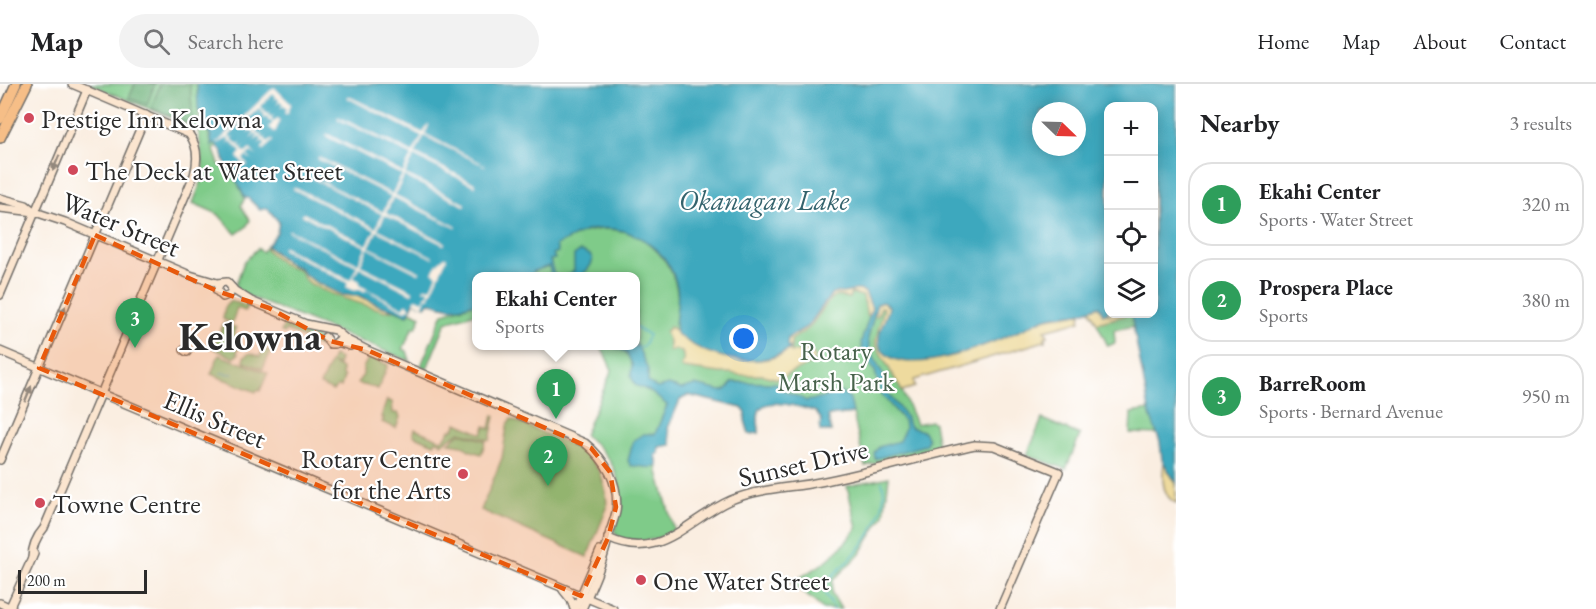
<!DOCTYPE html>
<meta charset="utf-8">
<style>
:root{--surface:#fff;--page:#f2f2f2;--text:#202124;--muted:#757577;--line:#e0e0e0;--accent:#d1495b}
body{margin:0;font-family:"EB Garamond",serif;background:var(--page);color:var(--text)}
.controls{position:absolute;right:18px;top:18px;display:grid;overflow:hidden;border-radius:12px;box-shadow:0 3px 15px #0003}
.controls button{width:54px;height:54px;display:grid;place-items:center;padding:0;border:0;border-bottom:2px solid var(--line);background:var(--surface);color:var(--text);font:30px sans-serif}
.compass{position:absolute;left:1032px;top:18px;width:54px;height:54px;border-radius:50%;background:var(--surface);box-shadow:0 3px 15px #0003;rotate:113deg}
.scale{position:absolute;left:18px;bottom:15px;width:129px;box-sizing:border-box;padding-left:6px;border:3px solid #2b2b2b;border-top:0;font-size:16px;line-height:21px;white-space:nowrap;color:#2b2b2b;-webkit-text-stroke:4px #fff;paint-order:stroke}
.you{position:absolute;left:744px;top:255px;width:21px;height:21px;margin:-15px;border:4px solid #fff;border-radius:50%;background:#1a73e8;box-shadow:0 0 0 9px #1a73e833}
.badge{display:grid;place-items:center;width:39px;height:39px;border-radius:50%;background:var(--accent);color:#fff;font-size:20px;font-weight:700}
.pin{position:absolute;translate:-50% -50px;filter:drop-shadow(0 2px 3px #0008)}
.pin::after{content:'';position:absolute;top:32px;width:21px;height:18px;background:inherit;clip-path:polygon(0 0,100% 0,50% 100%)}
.popup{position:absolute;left:472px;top:188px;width:168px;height:78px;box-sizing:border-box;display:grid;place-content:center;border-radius:12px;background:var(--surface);filter:drop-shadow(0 2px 4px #0005);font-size:20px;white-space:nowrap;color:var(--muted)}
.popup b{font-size:22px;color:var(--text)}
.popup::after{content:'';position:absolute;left:50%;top:100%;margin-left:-12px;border:12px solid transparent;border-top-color:var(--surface)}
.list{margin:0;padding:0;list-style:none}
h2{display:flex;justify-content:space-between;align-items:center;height:78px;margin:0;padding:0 24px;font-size:26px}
h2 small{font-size:20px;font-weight:400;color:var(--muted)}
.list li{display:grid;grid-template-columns:39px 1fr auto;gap:18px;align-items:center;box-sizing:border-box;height:84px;margin:0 12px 12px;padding:0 12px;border:2px solid var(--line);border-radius:24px}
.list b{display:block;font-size:22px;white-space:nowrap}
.list p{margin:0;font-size:20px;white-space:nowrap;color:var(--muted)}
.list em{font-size:20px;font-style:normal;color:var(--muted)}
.icon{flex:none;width:33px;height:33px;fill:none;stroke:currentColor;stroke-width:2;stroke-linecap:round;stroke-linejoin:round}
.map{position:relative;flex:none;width:1176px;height:525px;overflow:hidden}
header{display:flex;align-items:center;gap:36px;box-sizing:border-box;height:84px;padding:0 30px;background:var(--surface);border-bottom:2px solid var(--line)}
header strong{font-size:28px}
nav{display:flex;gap:33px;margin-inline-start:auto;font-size:21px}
.search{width:420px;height:54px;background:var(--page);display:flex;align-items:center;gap:15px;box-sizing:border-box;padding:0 21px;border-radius:33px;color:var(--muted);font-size:22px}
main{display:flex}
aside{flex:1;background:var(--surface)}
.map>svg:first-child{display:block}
.green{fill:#7fcb89;stroke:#557b5a;stroke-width:1.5}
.forest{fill:#67af75;stroke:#496d50;stroke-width:1.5}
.sand{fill:#eeda9e;stroke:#8c8264;stroke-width:1.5}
.water{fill:#3ea8be;stroke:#346a74;stroke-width:1.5;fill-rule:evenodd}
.pier{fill:#faeee1}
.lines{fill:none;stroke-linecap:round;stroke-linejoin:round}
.stream{stroke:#3ea8be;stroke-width:1.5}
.secondary-casing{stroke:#736f6b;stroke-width:10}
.highway-casing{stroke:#736f6b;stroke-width:12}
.secondary{stroke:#fbe5cf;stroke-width:7}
.highway{stroke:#f6be87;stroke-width:9}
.oneway{fill:#93887d}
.marked{fill:#e8590c;fill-opacity:0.2;stroke:#e8590c;stroke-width:4.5;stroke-dasharray:12 8;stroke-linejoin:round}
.poi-dot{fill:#d1495b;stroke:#fff;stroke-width:2}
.labels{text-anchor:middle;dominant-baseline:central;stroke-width:4.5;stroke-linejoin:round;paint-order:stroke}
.poi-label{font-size:27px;fill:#2b2b2b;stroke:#fff;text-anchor:start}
.street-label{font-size:27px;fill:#2b2b2b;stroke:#fff}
.park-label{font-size:27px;fill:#48634c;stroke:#fff}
.water-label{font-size:28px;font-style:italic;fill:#34636d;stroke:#fff}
.town-label{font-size:39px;font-weight:bold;fill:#2b2b2b;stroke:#fff}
</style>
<header>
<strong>Map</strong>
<div class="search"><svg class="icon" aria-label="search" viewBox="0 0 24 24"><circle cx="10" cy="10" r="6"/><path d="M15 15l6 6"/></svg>Search here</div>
<nav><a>Home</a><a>Map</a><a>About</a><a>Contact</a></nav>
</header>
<main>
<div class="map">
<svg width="1176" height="525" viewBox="0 0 1176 525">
<rect width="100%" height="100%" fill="#fff"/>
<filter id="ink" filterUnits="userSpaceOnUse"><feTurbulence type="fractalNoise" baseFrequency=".0167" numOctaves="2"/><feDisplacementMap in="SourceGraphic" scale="12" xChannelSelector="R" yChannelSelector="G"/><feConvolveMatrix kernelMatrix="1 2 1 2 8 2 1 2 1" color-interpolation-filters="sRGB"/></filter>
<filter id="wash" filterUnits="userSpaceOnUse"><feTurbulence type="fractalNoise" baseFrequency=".008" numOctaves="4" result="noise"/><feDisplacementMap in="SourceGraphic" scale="24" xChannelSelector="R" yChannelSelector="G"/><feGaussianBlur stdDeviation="1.35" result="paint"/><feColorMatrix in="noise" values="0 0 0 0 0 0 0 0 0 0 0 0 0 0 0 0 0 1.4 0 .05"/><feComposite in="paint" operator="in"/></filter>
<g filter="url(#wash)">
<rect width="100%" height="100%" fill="#faeee1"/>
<g class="green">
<polygon points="89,0 197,0 199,39 206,41 212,61 215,59 218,62 214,66 219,80 232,87 243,110 244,116 241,122 250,136 246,143 236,150 218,130 193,119 204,91 198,45"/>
<path d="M601 145C615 145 630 147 642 154 645 155 647 158 649 160 674 180 683 209 675 240L787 257 829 212 855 204 885 218 884 273 902 307 916 340 931 337 934 339 938 362 935 365 865 382 853 329 828 332 831 347H820L821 335 816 328C804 324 769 313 760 325 756 331 759 343 759 349L749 350 745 336 746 329 742 324 688 311 680 316 668 344 671 361 659 362V369L656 371 658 388 674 446C656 458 640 459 619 454L614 447C627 406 619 376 584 351L612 286 601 262H636V192H531L534 187 551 181 550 176 556 161 580 149Z"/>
<polygon points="267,162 275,170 399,227 408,231 410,227 421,232 416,244 413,243 403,265 407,267 410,277 245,211 235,203 244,178 258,164 262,168"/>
<polygon points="231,217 247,222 245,227 237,224 232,239 223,235 225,222"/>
<polygon points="476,219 476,229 446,238 427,284 421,282 443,229"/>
<polygon points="1100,222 1104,230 1131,230 1134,242 1114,246 1115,259 1108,262 1090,225"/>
<path d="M285 238C297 243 321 247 320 263L310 259 311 257 286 246 285 249 281 248Z"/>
<polygon points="224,239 236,244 234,253 237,253 233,262 238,264 237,268 238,270 234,274 213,264"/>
<polygon points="263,265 271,267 263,285 244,278 244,273 250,269 260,273"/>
<polygon points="219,271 268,289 260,307 257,306 256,308 211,290"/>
<polygon points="333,272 340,275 338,281 332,279 342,285 342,292 344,293 341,303 337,303 333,307 320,301"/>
<path d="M369 273 388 281 378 305C370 302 364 302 357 299L363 291V284Z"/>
<polygon points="387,316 392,318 393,329 398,329 400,333 396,344 382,338 384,334 381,333"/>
<polygon points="1150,326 1157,350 1130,349 1131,329"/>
<polygon points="493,331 495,332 490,356 460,348 441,360 441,358 436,357 434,360 413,351 415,345 441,356 445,354 450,346 454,345 457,339 482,350 485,342 490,345"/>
<polygon points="511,335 576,363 589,373 600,388 606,408 607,424 587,473 481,426 502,374 507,342"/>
<polygon points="1042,335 1080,351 1066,385 1027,371"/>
<polygon points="459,350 464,350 486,357 481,370 469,366 462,361 449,359"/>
<path d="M889 393 884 431 860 470 833 496 832 510 841 525H823L791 498C820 484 838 470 857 444L847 402Z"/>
</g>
<g class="forest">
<polygon points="135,0 155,0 147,21 129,14"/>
<polygon points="160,0 190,0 193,36 186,39 151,24"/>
</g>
<g class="sand">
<path d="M267 163 289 180 300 184 306 192 342 211 359 212 381 222 394 226 386 227C368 222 315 207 305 195 302 193 302 189 300 187 296 182 297 186 292 184 282 182 272 171 266 165Z"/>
<path d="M855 204 865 208 872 224 870 231H867L863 212 851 209 849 214 836 211 831 214 809 244 791 256V268L807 266 814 270 815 275C805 287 792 284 783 294L785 297 763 291H740L731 289H720L683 284 681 282 684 275 682 268 675 265 669 267V257L665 248 670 243C678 247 683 256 692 260 716 275 766 285 790 265L787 261 788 254 808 242 832 209C838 206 846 208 855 204Z"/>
<polygon points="882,218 889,222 889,226 879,257 948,273 994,257 1046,234 1081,229 1080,237 1045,246 1048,252 1045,253 1045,257 914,296 915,303 902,307 876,261 876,255 884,224 881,223 877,233 875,231 875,222"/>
<polygon points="1100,222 1104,230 1131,230 1097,239 1090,225"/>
<path d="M1164 379 1176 399V419C1161 412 1162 392 1164 379Z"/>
</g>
<g class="water">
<path d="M197 0H1176V399L1162 376 1160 358 1150 331 1131 230H1154V22H1108V229L1103 230 1099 222C1092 224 1085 228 1078 229 1067 231 1056 231 1046 234 1037 237 1029 243 1021 246 992 259 906 297 882 266 872 253 888 235 889 222L882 218 877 220 868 254 870 266 883 290 885 306 904 330 910 343 924 347 928 356 925 361 875 375 874 369 879 363 899 357 905 344 904 337 881 310 875 287 863 269 861 258 872 224 865 208C853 203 853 209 842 209 839 209 836 208 832 209L808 242 788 254 787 261 790 265C755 287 706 274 676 249 673 237 680 219 677 203 669 164 629 138 590 146 577 149 568 157 556 161L558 168 553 170 555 175 550 176 554 191 558 192H548H551L549 182 534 187 531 192H476V219C455 225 451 226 430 218L425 222 414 218 408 231 394 225 381 222 359 212 342 211 317 199 306 192 300 184 289 180 267 162 277 149 279 138 267 124 260 126 248 114H245L232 88 228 86 222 68 215 60 212 62 210 50 203 39 207 37 198 25ZM1041 27H1077V63H1041Z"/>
<path d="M580 167C602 171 590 184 581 192H566L574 187V171Z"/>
<path d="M636 258 648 286V298L657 304 669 301 681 305 695 301 721 307 726 306 733 298 777 299C783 310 797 310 806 317L822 314 840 308 850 315 853 329 828 332 831 347H820L821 335 816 328C804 324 769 313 760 325 756 331 759 342 759 349L749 350 745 336 746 329 742 324 688 311 680 316 668 344 671 361 659 363V369L656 371 658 382C648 386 641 381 631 382L628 377 633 357 643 350H655L667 321 649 307 635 301 631 292 632 280 626 268 612 262H636Z"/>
</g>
<g class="pier">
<polygon points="274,3 291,20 287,30 285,29 287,24 284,21 279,24 283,20 280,17 276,20 279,16 277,14 272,17 276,13 273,10 260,22 263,26 267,23 264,26 267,29 271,27 268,30 270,33 275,30 271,34 274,37 278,34 280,37 275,48 269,43 273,39 269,36 266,39 269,35 266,32 262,35 265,31 262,28 258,31 261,27 259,24 246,36 249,39 253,36 250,40 253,43 257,40 254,44 257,47 260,43 257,48 260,51 265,48 261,51 264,55 268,51 265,55 268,58 271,55 273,57 263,66 262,64 266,60 263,57 258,60 262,56 260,53 254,57 258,52 257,50 250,55 255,49 252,46 246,50 251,45 248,41 241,45 247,40 244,37 229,52 231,54 235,52 232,55 235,58 239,55 235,58 238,61 242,59 239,62 242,65 246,61 242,66 246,69 250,65 257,72 251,68 247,71 253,77 246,72 243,75 248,81 246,82 237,73 241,68 238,65 234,68 238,64 234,61 231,64 234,60 231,57 228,60 230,56 228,54 216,60"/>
<polygon points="348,12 423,49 428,40 429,41 425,50 485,81 485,82 424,52 415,70 476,100 475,102 414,72 405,90 466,120 465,122 404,92 395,111 457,143 456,144 393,113 386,129 445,159 444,161 385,131 378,145 433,173 432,174 377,147 369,163 420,188 419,190 368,164 360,181 413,207 412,210 359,183 353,194 360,197 359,201 404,224 406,220 409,221 411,225 408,224 406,227 366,206 364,208 358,205 355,207 346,203 348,199 282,165 283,163 350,196 357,182 288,147 289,146 358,180 366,163 302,131 303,129 367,161 375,146 293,105 294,103 376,144 382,130 310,93 311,92 383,128 391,112 318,75 318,73 392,110 402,91 326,52 327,50 403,89 412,71 338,35 338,33 413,69 422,52 348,14"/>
<polygon points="445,173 447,174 429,214 426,213 423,222 414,218 416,214 423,217 426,211 428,211 429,206 423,206 425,203 431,204 437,191 432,188 438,179"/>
</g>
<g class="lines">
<g class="stream">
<polyline points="636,244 649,251 643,263 639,264"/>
<polyline points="221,289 233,290"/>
<path d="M834 525 823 506C829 492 841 485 851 474 869 455 890 424 882 398"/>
</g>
</g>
</g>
<g filter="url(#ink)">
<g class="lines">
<g class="secondary-casing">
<g id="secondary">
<polyline points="42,113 87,6"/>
<path d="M0 114 26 121 35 128 65 138 190 191 217 199 227 198 235 207 251 217 306 240 335 246 347 256 367 266 585 359C606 376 620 400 616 428 614 437 610 446 608 455 603 479 592 503 582 525"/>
<polyline points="0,124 35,128"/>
<polyline points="220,199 217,207 223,213 230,210 232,204"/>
<polyline points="0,211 41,114"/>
<polyline points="325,253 330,260 335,260 339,256"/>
<polyline points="337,258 350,262"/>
<polyline points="184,266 187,268"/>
<polyline points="0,267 613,525"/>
<polyline points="0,376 146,31"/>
<path d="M608 454C661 479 687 435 731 416 760 404 790 404 820 398 872 388 923 372 975 361L994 362 1059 388 1000 525"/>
<path d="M32 474C32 463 37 452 44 444L194 91C198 77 198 62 189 50L72 0"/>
<polyline points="563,506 571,516 574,525"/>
<polyline points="0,519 13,525"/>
<polyline points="9,525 34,470"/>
<polyline points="575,525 600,467"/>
</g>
</g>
<g class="highway-casing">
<g id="highway">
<polyline points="0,35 16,0"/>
<polyline points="0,54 27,0"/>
</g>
</g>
<use href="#secondary" class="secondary"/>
<use href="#highway" class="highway"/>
</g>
<defs><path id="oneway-solid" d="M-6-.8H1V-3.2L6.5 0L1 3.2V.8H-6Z" transform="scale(1.5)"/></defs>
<g class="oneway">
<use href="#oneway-solid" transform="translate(56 79) rotate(113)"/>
<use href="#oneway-solid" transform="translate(62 230) rotate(-67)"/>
<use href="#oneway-solid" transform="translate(28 310) rotate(-67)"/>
</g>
</g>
<path class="marked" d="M95 151 217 207 269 224 330 257 367 266 591 364 610 388 616 423 608 454 581 512 39 284Z"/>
<g class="poi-dot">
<circle cx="29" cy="34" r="6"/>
<circle cx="73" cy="86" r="6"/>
<circle cx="463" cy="390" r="6"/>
<circle cx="40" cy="419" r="6"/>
<circle cx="641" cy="496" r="6"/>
</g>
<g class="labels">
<g class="poi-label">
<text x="41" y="34">Prestige Inn Kelowna</text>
<text x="85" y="86">The Deck at Water Street</text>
<text x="451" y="374" text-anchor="end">Rotary Centre<tspan x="451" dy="31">for the Arts</tspan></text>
<text x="52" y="419">Towne Centre</text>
<text x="653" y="496">One Water Street</text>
</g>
<g class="street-label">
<text transform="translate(121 140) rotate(23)">Water Street</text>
<text transform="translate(215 335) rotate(23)">Ellis Street</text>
<text transform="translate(803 379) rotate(-13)">Sunset Drive</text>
</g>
<g class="park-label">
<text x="836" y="266">Rotary<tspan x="836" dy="31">Marsh Park</tspan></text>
</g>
<g class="water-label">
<text x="764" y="116">Okanagan Lake</text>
</g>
<g class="town-label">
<text x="250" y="252">Kelowna</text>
</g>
</g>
</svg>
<div class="controls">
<button>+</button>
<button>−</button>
<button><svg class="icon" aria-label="locate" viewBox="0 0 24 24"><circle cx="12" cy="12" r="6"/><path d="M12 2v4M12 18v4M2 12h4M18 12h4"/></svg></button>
<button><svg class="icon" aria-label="layers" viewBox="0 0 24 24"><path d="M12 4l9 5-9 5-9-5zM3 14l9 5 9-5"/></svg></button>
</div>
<svg class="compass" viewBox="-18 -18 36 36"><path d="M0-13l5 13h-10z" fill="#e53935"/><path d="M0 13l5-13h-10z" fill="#757577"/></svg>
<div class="scale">200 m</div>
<div class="you"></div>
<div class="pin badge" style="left:556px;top:335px;background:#2e9e5b">1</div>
<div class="popup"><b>Ekahi Center</b>Sports</div>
<div class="pin badge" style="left:548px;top:402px;background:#2e9e5b">2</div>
<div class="pin badge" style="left:135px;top:264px;background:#2e9e5b">3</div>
</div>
<aside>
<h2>Nearby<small>3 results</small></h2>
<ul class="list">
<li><span class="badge" style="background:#2e9e5b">1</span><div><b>Ekahi Center</b><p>Sports · Water Street</p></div><em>320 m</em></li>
<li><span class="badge" style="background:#2e9e5b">2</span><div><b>Prospera Place</b><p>Sports</p></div><em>380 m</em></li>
<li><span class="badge" style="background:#2e9e5b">3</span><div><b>BarreRoom</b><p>Sports · Bernard Avenue</p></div><em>950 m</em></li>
</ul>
</aside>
</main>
